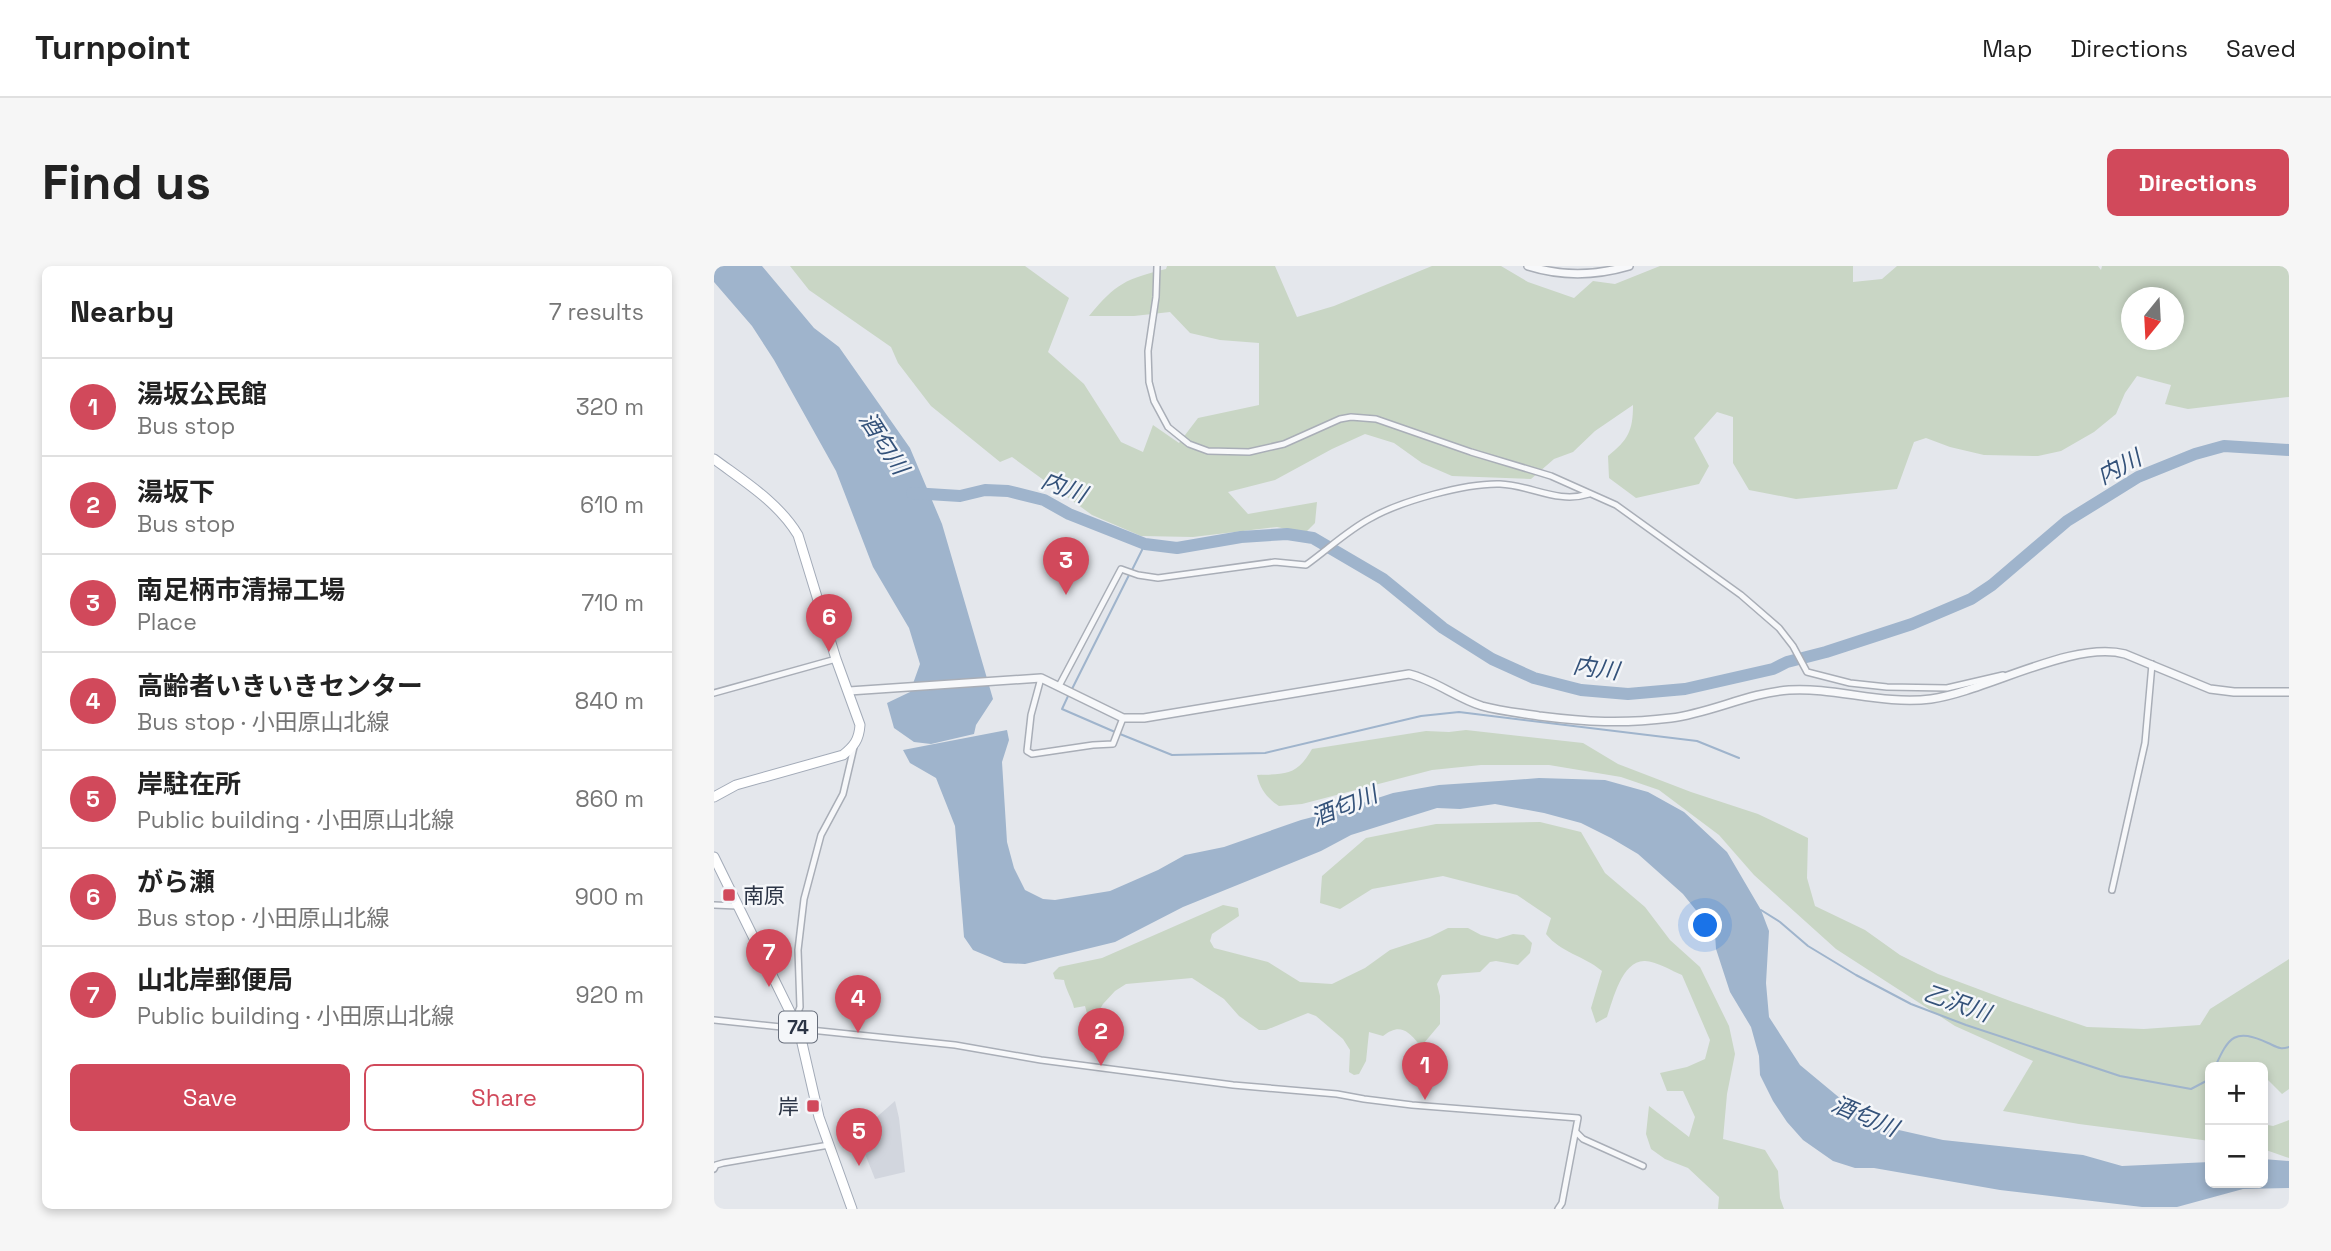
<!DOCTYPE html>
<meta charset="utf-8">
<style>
:root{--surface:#fff;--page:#f6f6f6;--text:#222;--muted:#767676;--line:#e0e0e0;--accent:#d1495b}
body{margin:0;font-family:"Space Grotesk","Noto Sans JP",sans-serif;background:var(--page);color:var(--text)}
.controls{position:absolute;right:21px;bottom:21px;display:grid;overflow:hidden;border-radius:10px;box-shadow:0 4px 10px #0003}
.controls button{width:63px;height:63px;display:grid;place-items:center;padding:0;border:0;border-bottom:2px solid var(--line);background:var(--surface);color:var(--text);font:35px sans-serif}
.compass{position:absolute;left:1407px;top:21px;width:63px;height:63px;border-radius:50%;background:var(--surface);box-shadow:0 4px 10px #0003;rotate:198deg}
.you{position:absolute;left:992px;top:660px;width:24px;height:24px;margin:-18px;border:5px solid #fff;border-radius:50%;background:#1a73e8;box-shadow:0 0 0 10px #1a73e833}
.badge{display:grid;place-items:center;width:46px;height:46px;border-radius:50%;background:var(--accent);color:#fff;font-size:23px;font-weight:700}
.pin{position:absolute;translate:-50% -58px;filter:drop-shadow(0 2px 4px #0008)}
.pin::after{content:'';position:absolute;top:37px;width:24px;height:21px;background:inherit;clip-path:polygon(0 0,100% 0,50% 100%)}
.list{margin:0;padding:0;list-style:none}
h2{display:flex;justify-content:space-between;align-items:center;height:91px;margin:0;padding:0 28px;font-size:30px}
h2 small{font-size:23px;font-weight:400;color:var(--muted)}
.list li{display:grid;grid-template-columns:46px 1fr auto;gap:21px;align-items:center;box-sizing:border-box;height:98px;padding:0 28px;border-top:2px solid var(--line)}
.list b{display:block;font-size:26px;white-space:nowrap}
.list p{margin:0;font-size:23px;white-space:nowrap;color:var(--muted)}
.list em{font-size:23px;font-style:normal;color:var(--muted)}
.actions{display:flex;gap:14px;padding:21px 28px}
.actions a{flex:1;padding:16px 0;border:2px solid var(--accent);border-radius:10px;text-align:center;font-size:24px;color:var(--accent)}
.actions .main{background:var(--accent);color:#fff}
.map{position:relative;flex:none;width:1575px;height:943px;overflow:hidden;border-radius:10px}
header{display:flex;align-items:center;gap:42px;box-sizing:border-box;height:98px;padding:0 35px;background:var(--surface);border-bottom:2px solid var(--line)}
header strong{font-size:33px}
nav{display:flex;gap:38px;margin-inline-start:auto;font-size:24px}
.intro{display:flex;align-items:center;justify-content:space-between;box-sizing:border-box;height:168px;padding:0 42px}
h1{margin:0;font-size:49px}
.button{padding:18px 32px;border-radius:10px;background:var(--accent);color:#fff;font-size:24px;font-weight:700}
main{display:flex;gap:42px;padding:0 42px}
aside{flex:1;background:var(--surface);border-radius:10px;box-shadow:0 4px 10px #0003}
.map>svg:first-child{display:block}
.built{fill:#d2d6de}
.green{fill:#c9d6c5;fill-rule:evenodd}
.water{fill:#9fb4cc}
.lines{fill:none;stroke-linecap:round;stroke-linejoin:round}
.stream{stroke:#9fb4cc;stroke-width:2}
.river{stroke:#9fb4cc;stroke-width:12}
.minor-casing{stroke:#a9aeb7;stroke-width:8}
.tertiary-casing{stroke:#a9aeb7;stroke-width:10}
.primary-casing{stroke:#a3abb8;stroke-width:11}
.minor{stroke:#f7f8fa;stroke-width:5}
.tertiary{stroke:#f7f8fa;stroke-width:7}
.primary{stroke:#fff;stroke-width:9}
.poi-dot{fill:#d1495b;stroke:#f4f6f9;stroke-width:2.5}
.labels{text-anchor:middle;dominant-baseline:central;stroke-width:5;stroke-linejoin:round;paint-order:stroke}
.shield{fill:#f4f6f9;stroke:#676e7b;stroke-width:2}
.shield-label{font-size:19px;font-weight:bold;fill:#2b3445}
.poi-label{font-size:21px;fill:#2b3445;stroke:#f4f6f9;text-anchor:start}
.water-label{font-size:23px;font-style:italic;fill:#34527a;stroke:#f4f6f9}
</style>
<header>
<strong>Turnpoint</strong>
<nav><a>Map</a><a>Directions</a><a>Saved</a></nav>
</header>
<div class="intro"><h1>Find us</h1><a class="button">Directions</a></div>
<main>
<aside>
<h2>Nearby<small>7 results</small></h2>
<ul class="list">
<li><span class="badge">1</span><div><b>湯坂公民館</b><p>Bus stop</p></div><em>320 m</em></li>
<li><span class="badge">2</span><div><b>湯坂下</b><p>Bus stop</p></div><em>610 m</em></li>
<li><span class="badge">3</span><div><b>南足柄市清掃工場</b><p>Place</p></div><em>710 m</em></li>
<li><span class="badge">4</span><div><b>高齢者いきいきセンター</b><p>Bus stop · 小田原山北線</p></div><em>840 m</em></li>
<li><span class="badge">5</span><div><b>岸駐在所</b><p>Public building · 小田原山北線</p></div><em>860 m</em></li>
<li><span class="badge">6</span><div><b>がら瀬</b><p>Bus stop · 小田原山北線</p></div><em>900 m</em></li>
<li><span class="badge">7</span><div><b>山北岸郵便局</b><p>Public building · 小田原山北線</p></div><em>920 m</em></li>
</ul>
<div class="actions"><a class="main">Save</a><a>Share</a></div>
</aside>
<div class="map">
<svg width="1575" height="943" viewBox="0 0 1575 943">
<rect width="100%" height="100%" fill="#e4e7ec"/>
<polygon class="built" points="181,835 185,852 191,906 161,913 142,865 156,857"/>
<g class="green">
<path d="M76 0H311L355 32 334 86 370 118 407 176 429 186 439 159 465 177 484 152 545 139V77L506 74 476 67 456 46 420 50H375C402 17 412 13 452 3L453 0H561L583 51 620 40 718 0H787L814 16 860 32 879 15 901 18 946 0H1139V16L1168 13 1183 0H1384L1387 4 1388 0H1575V131L1474 143 1451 138 1457 119 1423 110 1411 127 1402 148 1380 166 1347 185 1324 190 1270 189 1236 181 1212 172 1200 176 1183 223 1082 233 1035 224 1019 197V151L1003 146 980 172 995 200 985 218 922 232 895 212 894 190C914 174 919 165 919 139L881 165 859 186 840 193 817 213 738 210 708 197 680 177 651 168 618 183 561 214 514 226 534 248 603 236 601 257 591 267 563 261 479 271 427 270 378 249 298 191 286 196 217 140 184 97 177 81 95 24ZM1418 32H1460V74H1418Z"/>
<path d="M752 464 869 477 904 498 977 526 1044 548 1094 572 1093 612 1101 640 1151 664 1186 689 1224 708 1299 736 1373 761 1430 763 1486 759 1496 743 1575 693V823L1568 828 1549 809V801H1496V875L1365 858 1289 845 1319 795 1241 760 1122 683 1040 609 1005 569 945 524 907 511 835 499H767L718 504 588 538 565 540C553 532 546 523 543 509 571 508 583 510 598 483L712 465 735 466Z"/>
<path d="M826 556 867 566 891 607 931 641 956 674 986 701 1015 760 1021 788 1013 828 1009 873 1051 884 1064 905 1066 932 1070 943H1004L1005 931 974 902 951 893 937 883 932 868 935 840 975 871 981 851 969 825H953L946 807 973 801 991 793 996 774 968 709C958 705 942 695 931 695 908 694 899 734 893 751L882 757 877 742 888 705C869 689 847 687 832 668L837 652 803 629 729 610 658 623 626 643 606 637 608 610 652 572 722 558Z"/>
<path d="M509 639 524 642 525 650 498 668 496 675 500 682 554 696 586 716 618 718 651 702 676 684 716 671 734 662H754L767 669 783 673 799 668 810 669 818 677 816 687 804 699 782 695 776 696 766 706 728 709 723 718 726 730V758L710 777H704C693 763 684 758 669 770L655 766 652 795 645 808 640 809 635 806 636 784 629 773 602 750 594 747 552 764H545L525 750 510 733 478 712 412 718 401 725 389 738 379 755H375L371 740 360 742C358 732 352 725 350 714L341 713 339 707 345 701 388 692Z"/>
<polygon points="1575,854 1575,892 1549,883 1549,858 1559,860"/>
</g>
<g class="water">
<polygon points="0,0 48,0 100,62 125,81 196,182 228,258 279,433 262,459 260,468 217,478 200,476 180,462 173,437 196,426 206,398 195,362 159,301 122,205 60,94 38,60 0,16"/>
<polygon points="293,464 295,474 288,496 293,576 300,602 311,624 329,633 341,634 396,625 444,604 471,589 510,581 587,554 630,543 679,527 725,519 785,515 825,512 891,514 934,526 970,546 1013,586 1047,644 1055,665 1052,717 1055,751 1086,799 1139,843 1169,856 1176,862 1229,874 1369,889 1408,900 1496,896 1496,917 1549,917 1549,893 1575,895 1575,922 1529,923 1463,941 1428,941 1286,924 1160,902 1141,902 1119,895 1089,874 1073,856 1059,835 1046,809 1045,790 1037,761 1016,726 1002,683 1001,668 969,628 924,588 897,572 867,557 830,547 781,538 746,543 723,542 637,569 607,585 469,641 401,676 311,698 290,697 259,684 250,671 241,560 222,512 196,497 189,484"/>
</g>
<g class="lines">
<g class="stream">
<polyline points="418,304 431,278"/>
<polyline points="358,423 415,309"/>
<polyline points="355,428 348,443 401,466"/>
<polyline points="406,468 458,489 551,487 707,450 745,446 983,475 1025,492"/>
<polyline points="1047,644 1066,656 1094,680 1142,709 1197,738 1252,759 1406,810 1477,823 1496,813"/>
<path d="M1501 801C1515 770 1521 762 1554 777 1563 781 1566 784 1575 781"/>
</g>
<polyline class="river" points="198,227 246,230 271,224 294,225 330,234 355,248 431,278 463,282 527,271 573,268 599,272 669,313 729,362 778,393 820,412 867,424 914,428 971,423 1059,403 1073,396 1112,386 1198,358 1257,333 1278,319 1353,255 1424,211 1481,188 1510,180 1575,184"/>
<g class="minor-casing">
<g id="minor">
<polyline points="443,0 442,31 434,85 435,116 440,135 454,161 475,178 494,185 535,186 570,178 626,153 637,151 662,153 757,186 837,210 902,239 1027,329 1065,362 1079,380 1093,406 1136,417 1173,421 1233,422 1289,409"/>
<polyline points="327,412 317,449 313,485 318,488 379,479 399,478 409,452"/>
<path d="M345 420 407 303 424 309 444 312 561 296 592 299C613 284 634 264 657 252 687 235 752 217 786 218 817 219 843 238 875 228"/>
<polyline points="0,427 122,393"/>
<polyline points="1398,624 1431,477 1438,398"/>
<polyline points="0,639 23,640"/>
<polyline points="0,754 241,779 327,794 519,819 623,828 650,833 698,839 864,852 848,937 844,943"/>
<polyline points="81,754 86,741 84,684 90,633 107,569 129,528 140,481"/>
<polyline points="862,866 869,873 929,900"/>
<polyline points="0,903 2,899 9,897 115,879"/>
</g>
</g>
<g class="tertiary-casing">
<g id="tertiary">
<path d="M814 0C849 11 881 10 915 0"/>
<path d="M135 425 327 412 409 452H430L695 408C721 414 742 432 768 440 786 445 806 447 825 450 873 456 908 458 957 452 997 447 1034 427 1075 424 1121 421 1168 439 1217 433 1273 425 1359 374 1411 388L1496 423 1520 426H1575"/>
</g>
</g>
<g class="primary-casing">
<g id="primary">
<path d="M0 193C31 216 64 236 84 269L122 393 146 459C145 474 140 480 129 489L22 519 0 531"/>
<polyline points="0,591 85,764 105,851 138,943"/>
</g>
</g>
<use href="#minor" class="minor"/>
<use href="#tertiary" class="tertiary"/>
<use href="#primary" class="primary"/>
</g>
<g class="poi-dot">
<rect x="8" y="622" width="14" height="14" rx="3.5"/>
<rect x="92" y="833" width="14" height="14" rx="3.5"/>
</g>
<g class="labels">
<rect class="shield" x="65" y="745.5" width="38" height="31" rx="5"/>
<g class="shield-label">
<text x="84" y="761">74</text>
</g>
<g class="poi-label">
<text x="29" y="629">南原</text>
<text x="85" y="840" text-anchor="end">岸</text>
</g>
<g class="water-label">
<text transform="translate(170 177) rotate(57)">酒匂川</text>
<text transform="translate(1405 201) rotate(-28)">内川</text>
<text transform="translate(350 221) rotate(21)">内川</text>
<text transform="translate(882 402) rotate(8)">内川</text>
<text transform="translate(630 540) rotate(-22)">酒匂川</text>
<text transform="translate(1243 737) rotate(19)">乙沢川</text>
<text transform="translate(1151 850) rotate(23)">酒匂川</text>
</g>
</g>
</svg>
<div class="controls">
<button>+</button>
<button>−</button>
</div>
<svg class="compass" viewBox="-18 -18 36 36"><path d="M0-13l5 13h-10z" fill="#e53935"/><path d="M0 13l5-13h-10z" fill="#767676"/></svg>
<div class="you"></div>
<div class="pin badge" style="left:711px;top:834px">1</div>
<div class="pin badge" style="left:387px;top:800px">2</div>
<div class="pin badge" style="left:352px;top:329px">3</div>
<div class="pin badge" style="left:144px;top:767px">4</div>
<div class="pin badge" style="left:145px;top:900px">5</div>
<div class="pin badge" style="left:115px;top:386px">6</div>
<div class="pin badge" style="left:55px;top:721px">7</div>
</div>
</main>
